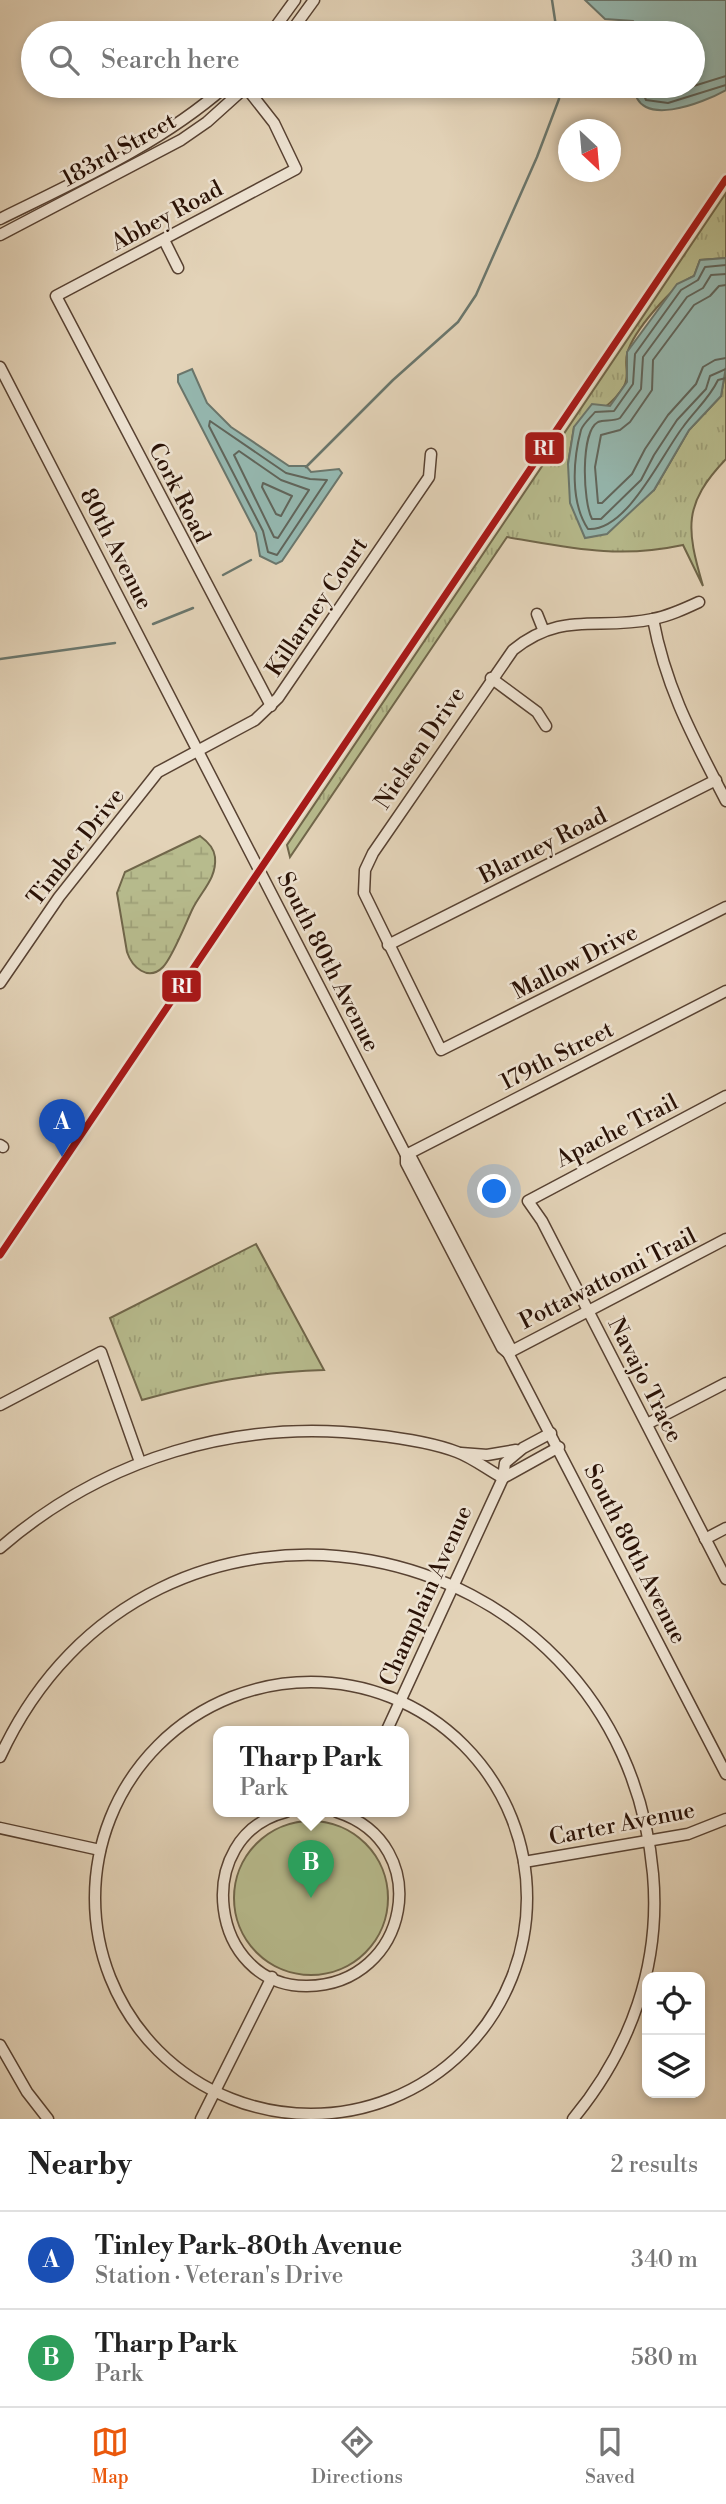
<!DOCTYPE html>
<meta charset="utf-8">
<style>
:root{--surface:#fff;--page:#f2f2f2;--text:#222;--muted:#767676;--line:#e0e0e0;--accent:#ea580c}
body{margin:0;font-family:"Libre Bodoni",serif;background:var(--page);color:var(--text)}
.controls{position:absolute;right:21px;bottom:21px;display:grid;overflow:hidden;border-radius:14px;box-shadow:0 4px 10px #0003}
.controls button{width:63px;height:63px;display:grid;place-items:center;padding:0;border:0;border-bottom:2px solid var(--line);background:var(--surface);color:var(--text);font:35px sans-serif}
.compass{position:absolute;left:558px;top:119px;width:63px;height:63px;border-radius:50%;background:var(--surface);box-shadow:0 4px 10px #0003;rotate:154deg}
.you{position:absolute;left:495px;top:1192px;width:24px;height:24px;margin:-18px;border:5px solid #fff;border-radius:50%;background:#1a73e8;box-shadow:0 0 0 10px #1a73e833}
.badge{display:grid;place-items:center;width:46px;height:46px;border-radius:50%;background:var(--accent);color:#fff;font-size:23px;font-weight:700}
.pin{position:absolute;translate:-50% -58px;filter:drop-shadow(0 2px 4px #0008)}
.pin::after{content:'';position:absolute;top:37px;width:24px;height:21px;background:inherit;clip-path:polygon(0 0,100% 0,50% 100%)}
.popup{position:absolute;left:213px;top:1726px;width:196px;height:91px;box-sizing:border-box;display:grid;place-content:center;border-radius:14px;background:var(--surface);filter:drop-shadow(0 2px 5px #0005);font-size:23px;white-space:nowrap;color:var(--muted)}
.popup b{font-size:26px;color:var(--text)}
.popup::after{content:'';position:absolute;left:50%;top:100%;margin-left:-14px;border:14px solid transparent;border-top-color:var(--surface)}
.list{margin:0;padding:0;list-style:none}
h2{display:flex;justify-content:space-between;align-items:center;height:91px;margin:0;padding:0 28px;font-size:30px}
h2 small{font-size:23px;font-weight:400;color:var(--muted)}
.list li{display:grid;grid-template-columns:46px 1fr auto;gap:21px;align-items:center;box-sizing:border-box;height:98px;padding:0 28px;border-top:2px solid var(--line)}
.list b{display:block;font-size:26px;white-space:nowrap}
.list p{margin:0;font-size:23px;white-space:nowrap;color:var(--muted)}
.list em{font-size:23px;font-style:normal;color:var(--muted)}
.icon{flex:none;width:38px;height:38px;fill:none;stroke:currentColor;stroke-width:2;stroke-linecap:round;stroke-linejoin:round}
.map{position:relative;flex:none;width:726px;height:2119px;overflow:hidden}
.search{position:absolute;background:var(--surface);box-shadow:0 4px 10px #0003;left:21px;right:21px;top:21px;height:77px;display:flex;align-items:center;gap:18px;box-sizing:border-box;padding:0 24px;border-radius:38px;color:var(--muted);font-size:26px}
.sheet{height:287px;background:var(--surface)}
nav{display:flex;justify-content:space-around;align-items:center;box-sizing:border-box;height:98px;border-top:2px solid var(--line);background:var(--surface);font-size:19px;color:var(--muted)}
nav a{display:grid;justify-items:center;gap:4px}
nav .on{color:var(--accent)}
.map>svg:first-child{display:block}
.grass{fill:url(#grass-tufts);stroke:#70664a;stroke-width:2}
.wetland{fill:url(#wetland-marsh);stroke:#70664a;stroke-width:2}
.park{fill:#b7bb8d;stroke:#70664a;stroke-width:2}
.water{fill:#95b8b0;stroke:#6a766c;stroke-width:2}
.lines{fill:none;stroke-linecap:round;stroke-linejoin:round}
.shore{stroke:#60655b;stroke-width:2}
.stream{stroke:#6a766c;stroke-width:2.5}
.minor-casing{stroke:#584232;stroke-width:13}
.minor{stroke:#ede2d1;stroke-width:10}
.rail-1-casing{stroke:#ede2d1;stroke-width:12}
.rail-1{stroke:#a81818;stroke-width:7}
.labels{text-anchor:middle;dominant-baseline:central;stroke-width:5;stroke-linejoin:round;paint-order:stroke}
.street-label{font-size:23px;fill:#2a1206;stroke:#ede2d1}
.line-badge{stroke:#ede2d1;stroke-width:2.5}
.badge-label{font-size:19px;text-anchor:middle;font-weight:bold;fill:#fff}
</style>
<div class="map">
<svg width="726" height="2119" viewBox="0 0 726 2119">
<defs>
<pattern id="grass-tufts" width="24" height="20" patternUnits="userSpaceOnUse" patternTransform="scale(1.75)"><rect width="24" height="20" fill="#b7bb8d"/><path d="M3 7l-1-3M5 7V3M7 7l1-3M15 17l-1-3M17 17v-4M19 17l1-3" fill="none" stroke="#9ea078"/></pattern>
<pattern id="wetland-marsh" width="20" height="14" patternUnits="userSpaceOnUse" patternTransform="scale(1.75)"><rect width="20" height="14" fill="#b7bb8d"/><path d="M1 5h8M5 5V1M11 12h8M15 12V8" fill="none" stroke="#9ea078"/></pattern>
</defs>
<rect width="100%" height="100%" fill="#e3d3b8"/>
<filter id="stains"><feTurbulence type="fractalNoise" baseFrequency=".00286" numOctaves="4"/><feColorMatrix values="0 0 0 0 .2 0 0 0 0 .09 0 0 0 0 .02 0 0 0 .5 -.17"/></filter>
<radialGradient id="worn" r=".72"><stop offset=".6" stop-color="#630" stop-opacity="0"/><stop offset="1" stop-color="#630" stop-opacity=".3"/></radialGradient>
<g class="grass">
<path d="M726 193V258L700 260 694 276C673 285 633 331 627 354 624 364 630 377 624 386 612 406 594 415 574 427L568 464 654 490 689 430 721 396 726 367V459C683 504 686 528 703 586L683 545C618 559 572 548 507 537L290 857 287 845Z"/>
<path d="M256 1244 324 1370C257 1372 207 1382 142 1400L110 1318Z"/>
</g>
<path class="wetland" d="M200 836C207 841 214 848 215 857 217 879 201 891 192 910 186 923 172 958 163 967 148 982 132 967 127 952L117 893 125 872Z"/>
<circle class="park" cx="311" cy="1898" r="77"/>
<g class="water">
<path d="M585 0H726V90C703 103 636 130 634 86H693V33H641L633 21 605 19Z"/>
<polygon points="726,258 726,367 721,396 689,430 654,490 607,534 585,538 570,503 568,464 574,427 592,404 610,406 627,382 627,352 677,284 694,276 700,260"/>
<polygon points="192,369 207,403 231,427 289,466 306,466 311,472 339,469 342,473 282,561 276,564 260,556 256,533 178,382 178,375"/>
</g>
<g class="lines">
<g class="shore">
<polyline points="640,86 646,100 668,103 726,85"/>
<polyline points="649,86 652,92 668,94 726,76"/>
<path d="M726 265 705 267 698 280 681 290 635 354 633 384 614 411 595 412C591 417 583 424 581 430 573 460 570 502 588 529 627 532 662 454 683 427 695 410 709 399 718 380L726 378"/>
<path d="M726 274 711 275 703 288 687 297 643 357 641 389 620 418C613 422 604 419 598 422 580 432 583 502 592 519H601L641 480 654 455 677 420 706 389 710 376 726 369"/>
<polyline points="726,285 719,286 710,296 694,305 653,360 652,390 630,422 620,430 601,435 595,467 598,503 602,503 632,474 645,449 668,415 696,384 703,367 715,360 726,358"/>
<polygon points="210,421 286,473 310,479 327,480 277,555 268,552 263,531 209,426"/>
<polygon points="239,451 281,480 309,490 278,538 274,537 234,455"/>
<polygon points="263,483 292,496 281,516 276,514 262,487"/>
</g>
<g class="stream">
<polyline points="552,0 557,33"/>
<polyline points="306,467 393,380 458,322 476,295 537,157 559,99 560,86"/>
<polyline points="223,575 251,560"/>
<polyline points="153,624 193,608"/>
<polyline points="0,659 115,643"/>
</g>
<g class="minor-casing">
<g id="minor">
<polyline points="271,33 295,0"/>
<polyline points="290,33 314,0"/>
<polyline points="245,86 274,123 296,169 56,296 271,706"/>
<path d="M0 219C79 180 160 144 226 86"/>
<polyline points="0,235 181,140 207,122 247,86"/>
<polyline points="164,240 178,268"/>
<polyline points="0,367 406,1155 406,1163 502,1348 508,1353 726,1774"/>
<path d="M699 602C684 609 669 616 653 619 598 631 562 610 513 650L373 853 365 870 364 893 441 1050 726 907"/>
<polyline points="537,614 543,629"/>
<path d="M653 619C666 689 694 739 726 801"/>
<polyline points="491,678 537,712 546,726"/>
<polyline points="388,945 716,780"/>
<polyline points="0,983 59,897 158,772 255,720 278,698 429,477 431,454"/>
<polyline points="726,1096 528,1201 542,1221 726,1579"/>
<polyline points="0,1145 3,1147"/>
<polyline points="406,1155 726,991"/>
<polyline points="406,1155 412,1159 510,1347 508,1353"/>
<polyline points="508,1353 726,1239"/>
<polyline points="0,1405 101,1352 140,1462"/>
<polyline points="647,1424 726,1383"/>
<polyline points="461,1453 487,1455 516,1450"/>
<polyline points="503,1478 559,1447"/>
<polyline points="705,1539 726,1528"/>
<path d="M0 1548C104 1458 237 1418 374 1435 401 1438 431 1442 457 1452 473 1458 488 1470 503 1478"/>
<circle cx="311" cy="1898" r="216"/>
<polyline points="386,1732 503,1478 505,1463 523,1448 551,1433"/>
<path d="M0 1757C149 1432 621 1519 653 1874 661 1964 631 2049 573 2119"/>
<path d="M286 1812C190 1836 209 1987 307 1986 410 1985 436 1844 337 1812"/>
<polyline points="0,1828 100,1850"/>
<polyline points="524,1862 688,1834 726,1819"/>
<polyline points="0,2045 27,2092 48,2119"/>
<polyline points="201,2119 272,1977"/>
</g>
</g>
<use href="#minor" class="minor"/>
<g class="rail-1-casing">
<polyline id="rail-1" points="0,1255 726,179"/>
</g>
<use href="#rail-1" class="rail-1"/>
</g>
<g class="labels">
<g class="street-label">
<text transform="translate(119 150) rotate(-29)">183rd Street</text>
<text transform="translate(167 216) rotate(-28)">Abbey Road</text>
<text transform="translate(179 493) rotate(63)">Cork Road</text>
<text transform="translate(116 549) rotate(63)">80th Avenue</text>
<text transform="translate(317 607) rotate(-56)">Killarney Court</text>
<text transform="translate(420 748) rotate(-56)">Nielsen Drive</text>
<text transform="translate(543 846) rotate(-27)">Blarney Road</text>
<text transform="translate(76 847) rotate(-52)">Timber Drive</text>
<text transform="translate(328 962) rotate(63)">South 80th Avenue</text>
<text transform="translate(575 962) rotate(-27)">Mallow Drive</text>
<text transform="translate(557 1056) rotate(-27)">179th Street</text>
<text transform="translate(617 1131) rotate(-27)">Apache Trail</text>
<text transform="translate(608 1279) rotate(-27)">Pottawattomi Trail</text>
<text transform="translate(645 1380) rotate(63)">Navajo Trace</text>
<text transform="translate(635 1554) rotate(63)">South 80th Avenue</text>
<text transform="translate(426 1596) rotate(-66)">Champlain Avenue</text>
<text transform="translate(622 1824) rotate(-11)">Carter Avenue</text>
</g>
</g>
<g class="line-badge">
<rect x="524" y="431" width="41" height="34" rx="7" fill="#a81818"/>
<rect x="161" y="969" width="41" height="34" rx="7" fill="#a81818"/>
</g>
<g class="badge-label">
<text x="544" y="455">RI</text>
<text x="182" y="993">RI</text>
</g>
<rect width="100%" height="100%" filter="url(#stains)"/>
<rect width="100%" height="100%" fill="url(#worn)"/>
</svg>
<div class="controls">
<button><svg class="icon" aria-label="locate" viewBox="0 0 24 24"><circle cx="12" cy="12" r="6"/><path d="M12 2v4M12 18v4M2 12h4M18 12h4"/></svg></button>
<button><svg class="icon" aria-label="layers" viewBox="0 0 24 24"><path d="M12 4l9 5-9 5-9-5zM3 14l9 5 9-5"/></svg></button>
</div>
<svg class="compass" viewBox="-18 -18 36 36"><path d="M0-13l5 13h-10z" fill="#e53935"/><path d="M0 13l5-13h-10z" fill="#767676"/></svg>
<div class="you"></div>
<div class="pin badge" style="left:62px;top:1157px;background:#1a4fb4">A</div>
<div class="pin badge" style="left:311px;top:1898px;background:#2e9e5b">B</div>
<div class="popup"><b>Tharp Park</b>Park</div>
<div class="search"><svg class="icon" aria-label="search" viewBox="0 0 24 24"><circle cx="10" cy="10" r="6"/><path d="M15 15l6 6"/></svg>Search here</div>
</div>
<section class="sheet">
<h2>Nearby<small>2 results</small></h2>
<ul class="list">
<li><span class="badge" style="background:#1a4fb4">A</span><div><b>Tinley Park-80th Avenue</b><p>Station · Veteran's Drive</p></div><em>340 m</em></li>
<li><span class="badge" style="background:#2e9e5b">B</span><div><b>Tharp Park</b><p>Park</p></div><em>580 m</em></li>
</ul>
</section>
<nav>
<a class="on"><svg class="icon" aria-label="map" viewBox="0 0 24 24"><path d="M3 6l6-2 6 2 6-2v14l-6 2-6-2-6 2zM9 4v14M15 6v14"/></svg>Map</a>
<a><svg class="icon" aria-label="directions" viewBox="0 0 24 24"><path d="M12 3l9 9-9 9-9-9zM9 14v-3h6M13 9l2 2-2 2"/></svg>Directions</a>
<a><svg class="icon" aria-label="saved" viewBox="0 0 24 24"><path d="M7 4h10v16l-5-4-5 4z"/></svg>Saved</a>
</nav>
